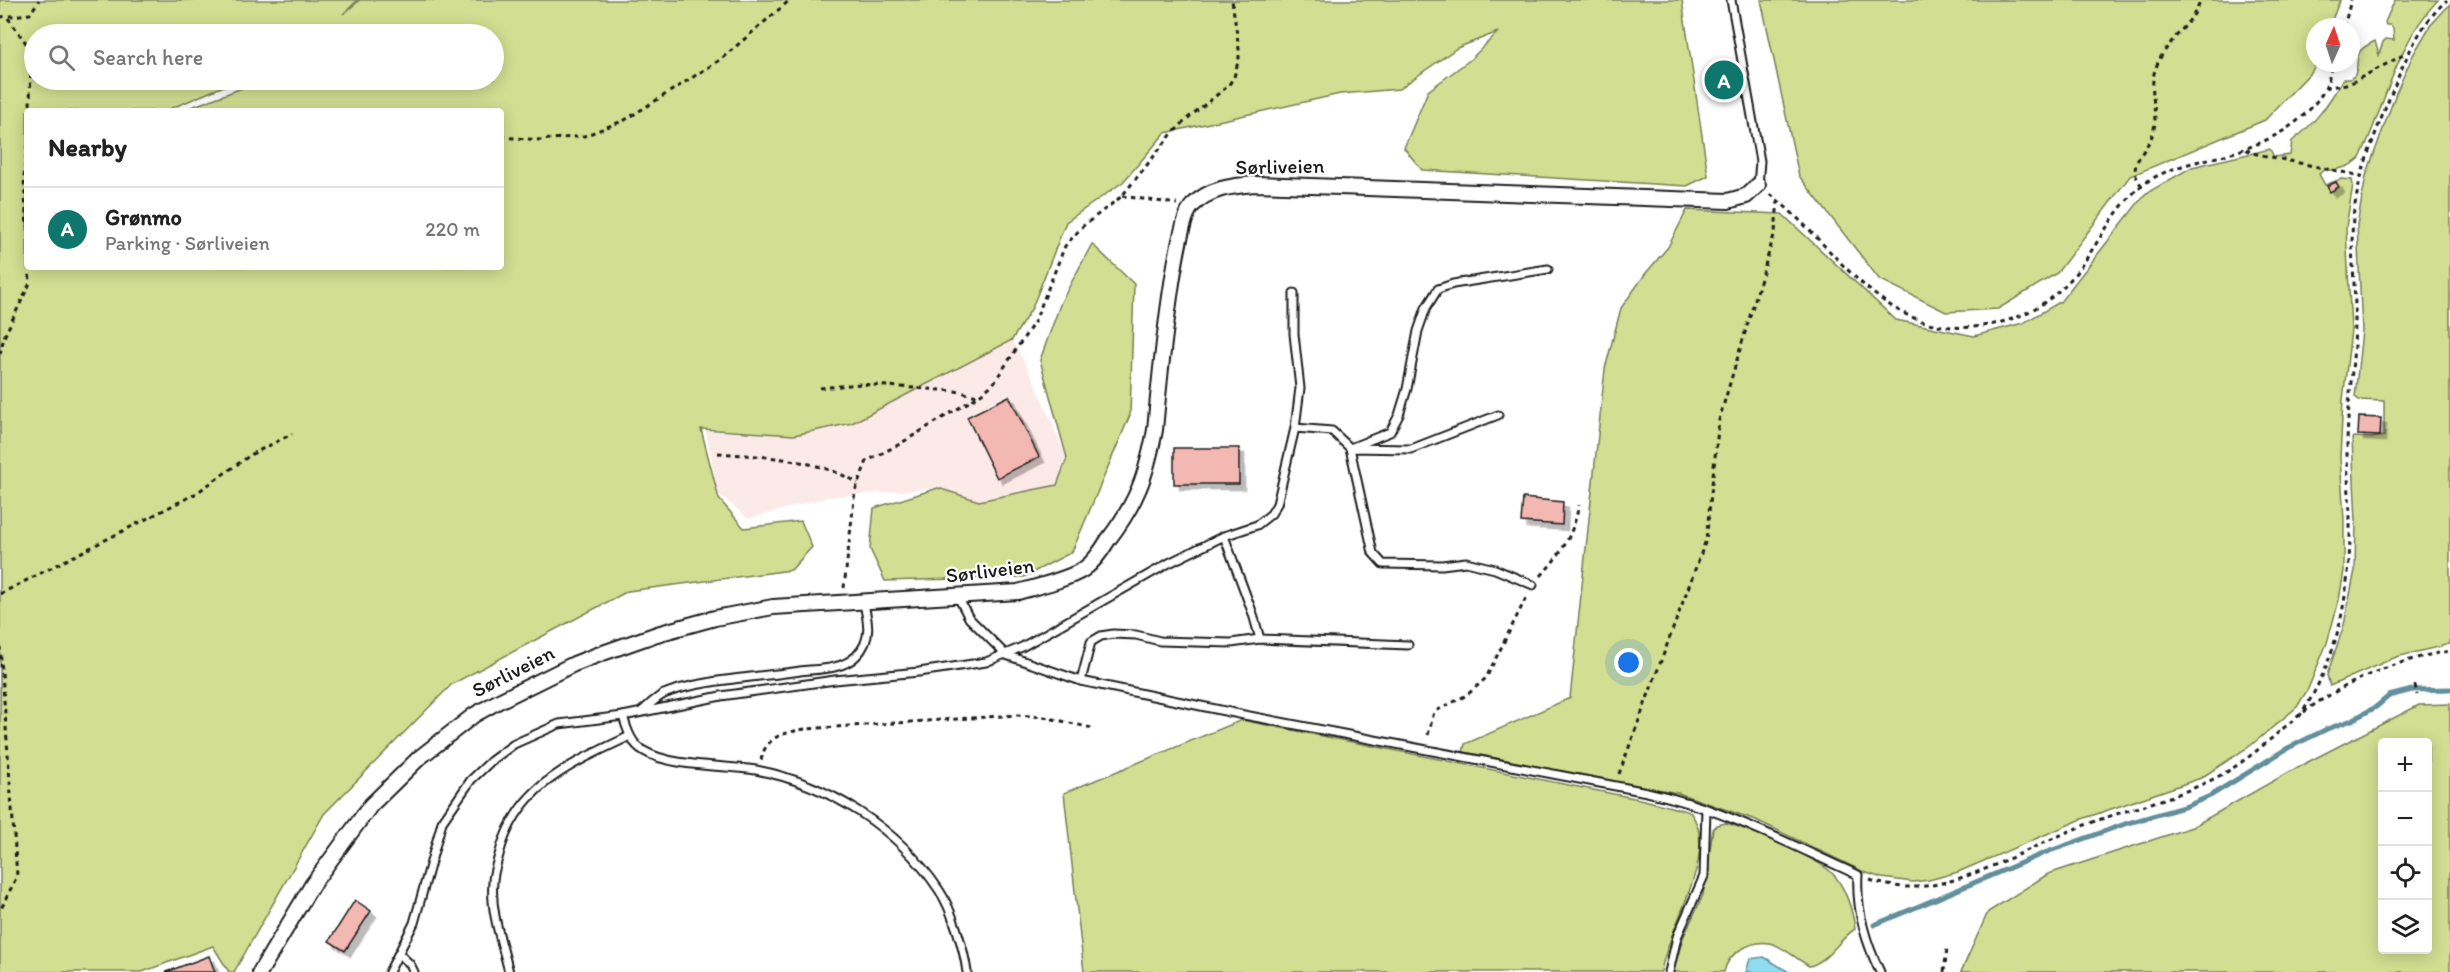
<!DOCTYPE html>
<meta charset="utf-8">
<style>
:root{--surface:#fff;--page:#f2f2f2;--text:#222;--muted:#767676;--line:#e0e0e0;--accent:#0f766e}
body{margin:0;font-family:Itim,sans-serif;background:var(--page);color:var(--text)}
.controls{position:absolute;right:18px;bottom:18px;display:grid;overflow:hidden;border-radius:6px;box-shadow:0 3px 15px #0003}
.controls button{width:54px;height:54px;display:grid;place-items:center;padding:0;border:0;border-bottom:2px solid var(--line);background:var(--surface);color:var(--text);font:30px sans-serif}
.compass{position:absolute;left:2306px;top:18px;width:54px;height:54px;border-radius:50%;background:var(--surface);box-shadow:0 3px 15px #0003;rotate:3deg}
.you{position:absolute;left:1629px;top:663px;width:21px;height:21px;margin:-15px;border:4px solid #fff;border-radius:50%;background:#1a73e8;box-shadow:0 0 0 9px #1a73e833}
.badge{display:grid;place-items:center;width:39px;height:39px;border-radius:50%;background:var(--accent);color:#fff;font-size:20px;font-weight:700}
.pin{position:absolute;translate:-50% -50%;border:3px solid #fff;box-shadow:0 2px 6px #0006}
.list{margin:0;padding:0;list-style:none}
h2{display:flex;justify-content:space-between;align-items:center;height:78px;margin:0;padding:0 24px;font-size:26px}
h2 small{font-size:20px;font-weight:400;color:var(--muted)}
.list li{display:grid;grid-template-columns:39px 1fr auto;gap:18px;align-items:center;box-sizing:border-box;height:84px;padding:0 24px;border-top:2px solid var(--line)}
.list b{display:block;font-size:22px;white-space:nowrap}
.list p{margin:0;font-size:20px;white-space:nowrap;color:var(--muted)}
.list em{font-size:20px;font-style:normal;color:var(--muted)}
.icon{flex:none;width:33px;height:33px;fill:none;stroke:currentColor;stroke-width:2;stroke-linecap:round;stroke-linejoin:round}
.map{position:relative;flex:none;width:2450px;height:972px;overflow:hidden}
.search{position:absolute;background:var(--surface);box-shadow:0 3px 15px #0003;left:24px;top:24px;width:480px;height:66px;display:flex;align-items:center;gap:15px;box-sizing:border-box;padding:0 21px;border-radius:33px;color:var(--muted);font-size:22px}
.panel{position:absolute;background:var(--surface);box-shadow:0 3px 15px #0003;left:24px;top:108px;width:480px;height:162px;border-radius:6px}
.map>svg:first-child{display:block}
.built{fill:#fceae8}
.green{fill:#d2de91;stroke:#777d56;stroke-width:1.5;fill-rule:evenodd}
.water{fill:#90dcf0;stroke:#628f9b;stroke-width:1.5}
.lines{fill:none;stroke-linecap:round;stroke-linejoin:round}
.stream{stroke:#628f9b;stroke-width:5}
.building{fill:#f4b8b2;stroke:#1c1c1c;stroke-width:1.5;filter:url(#shadow)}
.service-casing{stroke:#1c1c1c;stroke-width:11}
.minor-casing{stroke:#1c1c1c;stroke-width:18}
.path{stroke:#1c1c1c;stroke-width:3;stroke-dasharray:4.5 4.5;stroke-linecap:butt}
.service{stroke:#fff;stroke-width:7}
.minor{stroke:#fff;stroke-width:14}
.labels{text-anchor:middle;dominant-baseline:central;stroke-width:4.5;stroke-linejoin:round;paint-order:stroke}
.street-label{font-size:21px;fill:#1c1c1c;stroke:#fff}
</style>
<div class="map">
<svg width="2450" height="972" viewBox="0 0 2450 972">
<defs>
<filter id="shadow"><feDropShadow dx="5.5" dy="5.5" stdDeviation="0" flood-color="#0004"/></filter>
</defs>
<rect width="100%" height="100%" fill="#fff"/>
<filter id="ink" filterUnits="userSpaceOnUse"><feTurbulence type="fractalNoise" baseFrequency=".0167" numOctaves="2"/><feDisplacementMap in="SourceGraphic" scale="12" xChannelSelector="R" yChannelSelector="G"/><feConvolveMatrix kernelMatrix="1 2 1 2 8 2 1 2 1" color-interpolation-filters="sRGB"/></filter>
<g filter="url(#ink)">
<polygon class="built" points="1012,340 1034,380 1067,459 1057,485 979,501 938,488 828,497 749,519 718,493 706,431 794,435 852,423"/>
<g class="green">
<path d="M0 0H358L343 14 360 0H1682L1708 176 1687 186 1422 170 1404 148 1428 91 1471 59 1498 32 1457 48 1399 89 1340 94 1165 133 1123 182 1066 222 1032 308 1012 340 852 423 794 435 701 429 719 499 744 528 801 521 812 547 791 570 628 591 452 684 324 814 234 972H229L213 946 142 972H0ZM34 34H494V80H256L250 85 181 111H501V267H27V111H165L238 80H34Z"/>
<polygon points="1761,0 2340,0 2329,27 2315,27 2316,63 2312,71 2265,120 2130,176 2057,273 1998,309 1946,312 1879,279 1799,176"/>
<path d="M2395 0H2438C2395 45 2386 104 2360 158 2351 167 2336 171 2324 170L2319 174 2325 185 2341 179 2352 180 2353 185 2346 227 2351 330 2343 400 2340 457 2344 520V571L2339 600 2327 643 2308 689 2297 707 2250 746 2201 778 2082 819 1958 872 1929 880 1913 882 1882 878 1864 872 1756 820 1678 793 1463 752 1465 744 1570 698 1605 369 1621 308 1646 273 1668 247 1687 210 1782 214 1896 320 1974 336 2023 323 2060 302 2145 194 2192 167 2270 149 2274 157 2290 155 2292 141C2315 124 2329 103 2343 79H2350L2355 75C2361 55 2351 53 2375 41L2379 55 2383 42 2386 39 2394 40 2393 28 2390 25H2386L2385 22Z"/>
<polygon points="2450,4 2450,644 2396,657 2330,686 2327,675 2344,625 2355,570 2356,521 2352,439 2353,437 2371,438 2384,436 2384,401 2359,400 2355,397 2362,331 2357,225 2366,176 2396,93 2413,55 2430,26"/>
<polygon points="1092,244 1134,284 1130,415 1072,552 1024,577 885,581 870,549 874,508 938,488 979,501 1057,485 1067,458 1040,360 1061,302"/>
<path d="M2450 704V972H1961L1988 912 2048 874 2192 827 2298 767 2419 705ZM2382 742H2428V950H2382Z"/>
<path d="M1242 720 1644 800 1690 812C1722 851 1667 928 1661 972H1084L1064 793Z"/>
<path d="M1726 823C1747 829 1818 858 1832 873 1845 886 1853 911 1855 929 1839 939 1828 962 1809 966 1785 952 1771 931 1740 950 1732 955 1726 962 1724 972H1673L1683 938 1703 895 1713 829 1717 825Z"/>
</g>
<polygon class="water" points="1764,957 1789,972 1746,972 1750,959"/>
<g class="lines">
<polyline class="stream" points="1874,925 2047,852 2125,824 2187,806 2210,796 2288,748 2327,729 2352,720 2376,707 2389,696 2412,690 2450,689"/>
</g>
<g class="building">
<polygon points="2336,182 2339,187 2330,192 2327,186"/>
<polygon points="1009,396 1039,457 997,478 967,417"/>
<polygon points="2359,417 2381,418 2380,436 2358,435"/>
<rect x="1174" y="448" width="65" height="36"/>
<polygon points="1523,498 1563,502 1562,525 1521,522"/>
<polygon points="355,900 371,911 345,951 329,941"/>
<polygon points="209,956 215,972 166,972"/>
</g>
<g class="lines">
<g class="service-casing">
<g id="service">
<polyline points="1731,0 1760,161 1758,185"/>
<polyline points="1498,415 1411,449 1350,448 1373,553 1383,564 1442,565 1466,562 1495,569 1533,585"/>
<polyline points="1295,428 1332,431 1350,448 1390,432 1399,415 1407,389 1418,331 1426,308 1438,289 1453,284 1548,269"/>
<polyline points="1224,536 1253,614 1260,639"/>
<path d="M958 597 969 618 1006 655 1081 681 1244 715 1647 792C1722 808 1789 844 1858 875 1856 908 1866 943 1880 972"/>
<polyline points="1081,681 1091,642 1101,636 1113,634 1136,635 1160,641 1231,643 1260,639 1408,645"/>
<path d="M642 711C648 706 656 698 664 694 697 680 762 677 800 671 818 669 842 670 856 656 873 640 868 620 863 600"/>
<path d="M623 716C627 729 631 744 644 751 670 767 725 765 756 770 829 784 898 828 939 890 952 909 964 949 967 972"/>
<polyline points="399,954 410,964 414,972"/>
<polyline points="389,972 414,923 442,822 471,780 491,761 514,744 559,724 623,716 721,696 835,680 919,672 986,662 1022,647 1169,563 1224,536 1257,525 1271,514 1277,504 1295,428 1300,388 1294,334 1294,293"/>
<path d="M509 972C502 943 490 911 493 882 493 873 497 863 499 855 516 786 571 764 630 736"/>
<polyline points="1669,972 1677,937 1704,876 1706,809"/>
</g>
</g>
<g class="minor-casing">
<path id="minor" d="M260 972 312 885 371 805 419 758 474 715 499 701 574 664 600 654 657 634 715 618 773 607 1018 592C1036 587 1069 579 1084 569 1094 562 1102 550 1108 540 1137 502 1146 477 1155 430 1158 395 1174 224 1192 206 1209 188 1232 186 1255 184L1728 201 1746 196 1758 185"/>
</g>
<g class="path">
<polyline points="0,17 30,14 39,0"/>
<polyline points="8,18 31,50 30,111"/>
<polyline points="2344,27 2351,0"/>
<polyline points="2325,88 2351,83 2407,53"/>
<polyline points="501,137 541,140 584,136 625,120 720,60 790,0"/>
<polyline points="27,146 24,178 27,227"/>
<polyline points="2246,149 2252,153 2361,176"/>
<path d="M2142 186C2123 163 2149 153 2154 129 2158 111 2147 86 2157 65 2167 40 2192 25 2201 0"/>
<path d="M1770 194C1841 249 1883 344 1989 325 2021 319 2048 304 2070 280 2096 251 2118 197 2153 178 2173 167 2195 162 2217 157 2260 146 2301 129 2325 89 2329 81 2330 71 2333 63"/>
<polyline points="1122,196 1177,204"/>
<polyline points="0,354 4,337 30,283 29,267"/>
<polyline points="820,388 860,384 955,391 978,396"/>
<path d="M718 453C767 457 815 458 858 483"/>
<path d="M1541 576C1563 551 1572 537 1579 505"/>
<polyline points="844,588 855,491 867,461 898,445 977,397 993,384 1035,321 1065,246 1083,226 1122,196 1171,135 1188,118 1228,86 1234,77 1239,58 1239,49 1232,0"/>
<polyline points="0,594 195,494 252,454 292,434"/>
<polyline points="0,646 17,876 0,911"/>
<polyline points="2415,685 2417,695"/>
<path d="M2299 717C2338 661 2351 590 2350 522 2350 498 2347 474 2347 450 2347 407 2354 365 2355 323 2356 288 2350 253 2353 218 2358 176 2374 136 2390 97 2404 62 2418 26 2447 0"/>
<polyline points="1428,735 1434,712 1467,695 1486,678 1527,596"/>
<path d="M761 760C766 736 783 733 805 729L1017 715 1044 717 1092 728"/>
<polyline points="1619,774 1706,540 1719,420 1775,232 1778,201"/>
<path d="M1870 880C1889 887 1912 889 1932 885 1981 877 2037 843 2085 825 2129 808 2179 798 2221 775 2249 760 2272 737 2297 717 2342 683 2394 660 2450 651"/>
<polyline points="1944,972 1947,949"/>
</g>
<use href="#service" class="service"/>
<use href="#minor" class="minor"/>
</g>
</g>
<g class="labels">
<g class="street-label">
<text transform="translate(1280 166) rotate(-1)">Sørliveien</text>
<text transform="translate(990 570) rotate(-7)">Sørliveien</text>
<text transform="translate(513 671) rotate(-27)">Sørliveien</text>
</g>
</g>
</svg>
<div class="controls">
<button>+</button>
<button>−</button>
<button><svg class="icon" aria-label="locate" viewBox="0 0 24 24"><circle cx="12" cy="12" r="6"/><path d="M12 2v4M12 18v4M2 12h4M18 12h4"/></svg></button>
<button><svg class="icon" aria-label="layers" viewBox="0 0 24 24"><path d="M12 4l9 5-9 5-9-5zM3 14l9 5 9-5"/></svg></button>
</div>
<svg class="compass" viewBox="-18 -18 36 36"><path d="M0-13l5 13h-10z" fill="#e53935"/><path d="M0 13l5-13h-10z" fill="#767676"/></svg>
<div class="you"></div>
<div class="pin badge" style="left:1724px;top:80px">A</div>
<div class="search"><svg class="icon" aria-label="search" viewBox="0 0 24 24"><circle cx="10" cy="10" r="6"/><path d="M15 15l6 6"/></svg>Search here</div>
<section class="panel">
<h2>Nearby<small></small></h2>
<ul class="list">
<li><span class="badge">A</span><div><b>Grønmo</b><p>Parking · Sørliveien</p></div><em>220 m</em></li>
</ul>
</section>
</div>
